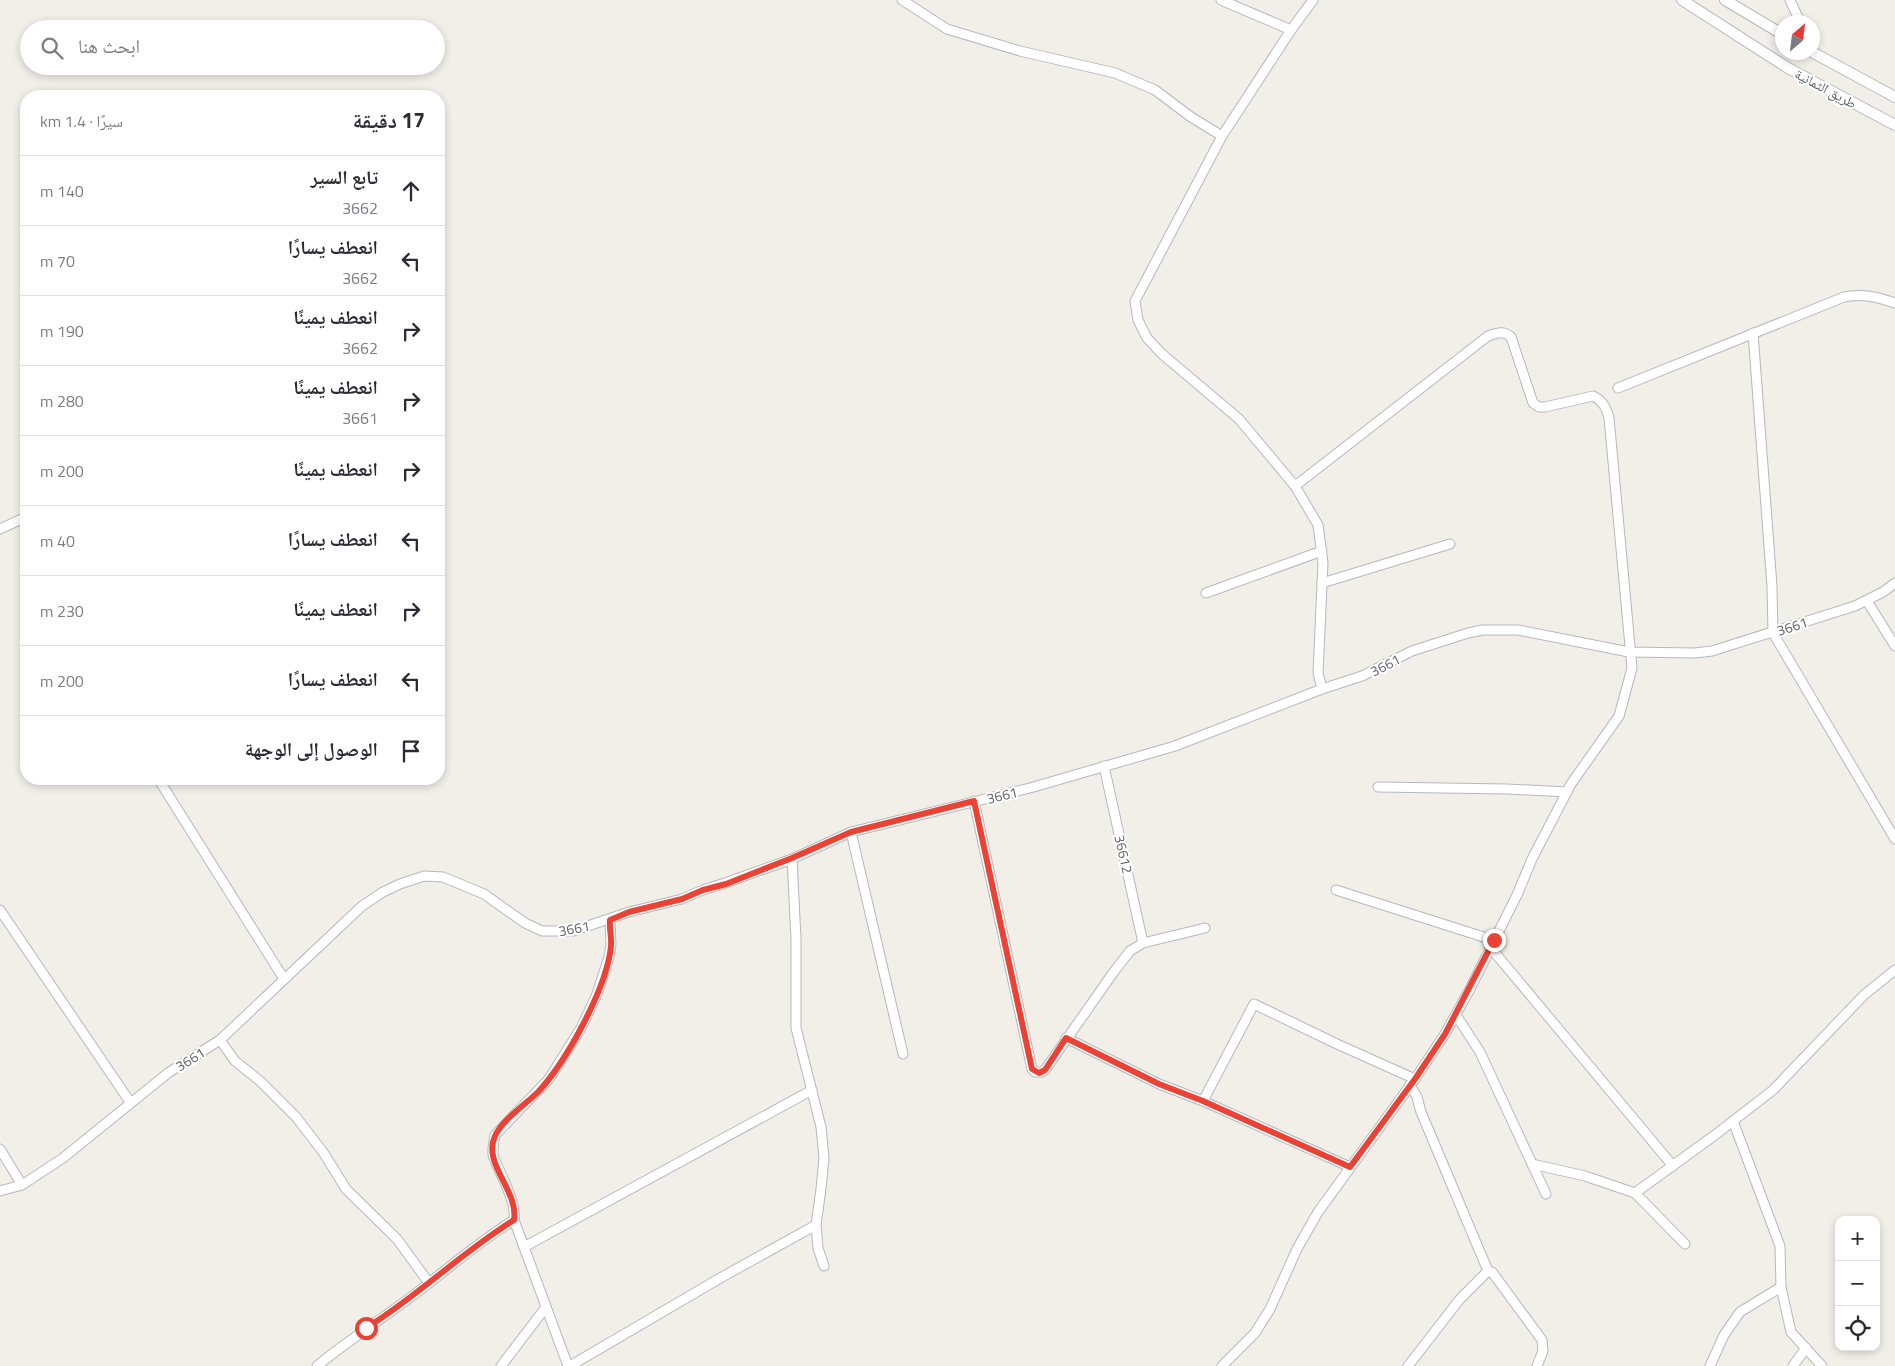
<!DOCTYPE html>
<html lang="ar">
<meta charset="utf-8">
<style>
:root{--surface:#fff;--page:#f2f2f3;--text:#2b2b33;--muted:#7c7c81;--line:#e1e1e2}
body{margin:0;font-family:"Titillium Web","Noto Naskh Arabic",sans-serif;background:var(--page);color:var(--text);direction:rtl}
.controls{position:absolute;right:15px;bottom:15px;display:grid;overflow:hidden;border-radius:10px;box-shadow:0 2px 8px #0003}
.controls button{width:45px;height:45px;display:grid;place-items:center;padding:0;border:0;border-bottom:1px solid var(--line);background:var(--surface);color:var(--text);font:25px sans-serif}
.compass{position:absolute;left:1775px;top:15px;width:45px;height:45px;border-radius:50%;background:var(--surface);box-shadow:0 2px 8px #0003;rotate:28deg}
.stop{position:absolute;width:15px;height:15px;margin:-11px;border:4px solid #ea4335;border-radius:50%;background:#fff}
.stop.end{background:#ea4335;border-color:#fff;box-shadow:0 1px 5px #0008}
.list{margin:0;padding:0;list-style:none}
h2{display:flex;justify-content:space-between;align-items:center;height:65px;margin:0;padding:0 20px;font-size:21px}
h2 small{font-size:16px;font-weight:400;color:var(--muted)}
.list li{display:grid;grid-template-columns:32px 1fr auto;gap:15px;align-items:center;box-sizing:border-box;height:70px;padding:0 20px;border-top:1px solid var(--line)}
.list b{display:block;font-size:19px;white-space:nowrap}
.list p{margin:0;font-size:16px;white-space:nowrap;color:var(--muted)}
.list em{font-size:16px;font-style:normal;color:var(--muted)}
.icon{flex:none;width:28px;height:28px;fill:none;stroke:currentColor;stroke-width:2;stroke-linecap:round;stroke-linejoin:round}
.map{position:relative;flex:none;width:1895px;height:1366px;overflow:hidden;direction:ltr}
.search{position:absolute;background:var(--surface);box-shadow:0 2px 8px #0003;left:20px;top:20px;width:425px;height:55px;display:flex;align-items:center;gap:12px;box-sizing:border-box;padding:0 18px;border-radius:28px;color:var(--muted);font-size:19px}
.panel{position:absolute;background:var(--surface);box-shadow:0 2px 8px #0003;left:20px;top:90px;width:425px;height:695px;border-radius:20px;direction:rtl}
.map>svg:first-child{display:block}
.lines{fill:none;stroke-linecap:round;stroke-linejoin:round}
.minor-casing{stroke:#b5b8bc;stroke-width:11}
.tertiary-casing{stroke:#b5b8bc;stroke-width:12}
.minor{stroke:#fff;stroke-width:9}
.tertiary{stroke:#fff;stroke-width:10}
.route{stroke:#ea4335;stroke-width:6}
.labels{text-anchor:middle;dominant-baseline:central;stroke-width:4;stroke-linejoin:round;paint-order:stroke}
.street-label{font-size:14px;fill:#5f6368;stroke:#fff}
</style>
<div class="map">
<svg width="1895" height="1366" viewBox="0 0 1895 1366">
<rect width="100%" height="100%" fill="#f1efe8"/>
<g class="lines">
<g class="minor-casing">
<g id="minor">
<polyline points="902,0 947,29 1020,51 1115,73 1155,90 1191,117 1222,136"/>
<polyline points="1221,0 1291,30"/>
<polyline points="1313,0 1291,30 1222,136 1135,301 1138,320 1147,338 1162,354 1239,419 1295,486 1318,525 1323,563 1318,673 1322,689"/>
<polyline points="1790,0 1800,22"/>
<polyline points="1753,333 1772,586 1773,633 1895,839"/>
<path d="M1618 388 1844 297C1863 293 1877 297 1895 303"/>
<polyline points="0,529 26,517"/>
<polyline points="1322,583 1450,544"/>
<polyline points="1206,593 1322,551"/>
<polyline points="1867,601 1895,646"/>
<polyline points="1104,766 1143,943"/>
<polyline points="159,780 284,979"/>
<polyline points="1378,787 1507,789 1567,792"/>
<polyline points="974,801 1032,1069 1035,1072 1042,1072 1045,1070 1113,973 1130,951 1143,943 1205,928"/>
<polyline points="851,832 903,1054"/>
<polyline points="792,859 796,939 796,1028 821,1127 824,1158 821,1189 816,1225 818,1248 824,1266"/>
<polyline points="1336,890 1493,940"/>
<polyline points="0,910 130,1102"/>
<polyline points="1490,947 1673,1166"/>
<polyline points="1456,1015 1480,1052 1546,1194"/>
<polyline points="1066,1038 1159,1084 1203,1101 1350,1167"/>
<polyline points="220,1040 235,1061 260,1081 296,1117 323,1152 346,1189 397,1239 429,1283"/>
<polyline points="1410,1085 1417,1097 1421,1112 1488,1271 1492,1272 1542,1340 1543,1351 1537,1366"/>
<polyline points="1203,1101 1254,1004 1337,1044 1415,1079"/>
<polyline points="1733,1121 1780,1246 1781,1287 1791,1332 1822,1366"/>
<polyline points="0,1149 22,1185"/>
<polyline points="1532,1164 1585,1176 1635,1193 1685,1244"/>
<polyline points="0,1191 22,1185 63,1158 168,1073 220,1040 362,906 383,892 400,884 424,876 443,877 484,894 525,923 542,931 573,931 629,912 682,899 703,890 725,883 792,859 851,832 1030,788 1175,746 1322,689 1362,676 1412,651 1468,633 1483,630 1518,630 1629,652 1695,653 1712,651 1855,606 1883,592 1895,583"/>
<polyline points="1635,1193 1715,1135 1773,1090 1864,995 1895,970"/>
<polyline points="514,1220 568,1366"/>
<polyline points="524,1247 812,1090"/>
<path d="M317 1366C350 1339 385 1317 419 1291 450 1267 480 1241 514 1220 517 1201 499 1173 493 1155V1148L495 1135 549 1079 581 1028 597 994 609 957 611 945 610 920"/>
<polyline points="501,1366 546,1307"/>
<polyline points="570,1366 722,1277 816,1225"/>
<path d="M1222 1366 1255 1333 1270 1309 1297 1249 1318 1212 1415 1079 1445 1034 1470 989 1517 895 1532 859 1571 784 1619 716 1632 668 1609 418C1606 407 1603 401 1593 396L1545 407H1539L1533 403 1511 337C1503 330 1497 333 1488 336L1295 486"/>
<polyline points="1408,1366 1460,1299 1488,1271"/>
<polyline points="1710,1366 1724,1335 1740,1312 1781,1287"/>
<polyline points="1793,1366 1806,1348"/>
</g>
</g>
<g class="tertiary-casing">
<g id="tertiary">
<polyline points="1682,0 1788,68 1895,125"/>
<polyline points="1725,0 1782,34"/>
<polyline points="1812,52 1895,97"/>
</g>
</g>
<use href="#minor" class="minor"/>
<use href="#tertiary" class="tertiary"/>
</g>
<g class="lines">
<path class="route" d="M366 1328C418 1296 462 1252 514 1220 519 1191 482 1164 495 1136 502 1120 526 1104 538 1092 566 1062 607 988 611 946 612 938 609 929 610 920L629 912 682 899 703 890 726 884 792 858 851 832 974 801 1032 1069 1039 1073 1045 1070 1066 1038 1159 1084 1203 1101 1350 1167 1415 1079 1445 1034 1494 940"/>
</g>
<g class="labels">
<g class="street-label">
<text transform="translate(1826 88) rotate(28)">طريق الثمانية</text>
<text transform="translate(1792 626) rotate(-18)">3661</text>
<text transform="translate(1385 665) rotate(-27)">3661</text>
<text transform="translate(1002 795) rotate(-13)">3661</text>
<text transform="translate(1124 854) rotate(77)">36612</text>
<text transform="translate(574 928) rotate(-10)">3661</text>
<text transform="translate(190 1059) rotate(-32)">3661</text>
</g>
</g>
</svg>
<div class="controls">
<button>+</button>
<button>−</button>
<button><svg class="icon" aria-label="locate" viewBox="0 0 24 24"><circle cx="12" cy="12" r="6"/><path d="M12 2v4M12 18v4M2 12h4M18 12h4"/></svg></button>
</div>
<svg class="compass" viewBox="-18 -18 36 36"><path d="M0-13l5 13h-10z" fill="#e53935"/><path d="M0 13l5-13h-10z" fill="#7c7c81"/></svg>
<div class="stop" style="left:366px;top:1328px"></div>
<div class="stop end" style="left:1494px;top:940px"></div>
<div class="search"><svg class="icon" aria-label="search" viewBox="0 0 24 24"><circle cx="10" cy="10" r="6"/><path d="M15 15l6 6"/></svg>ابحث هنا</div>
<section class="panel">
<h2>17 دقيقة<small>سيرًا · 1.4 km</small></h2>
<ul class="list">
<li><svg class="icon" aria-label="ahead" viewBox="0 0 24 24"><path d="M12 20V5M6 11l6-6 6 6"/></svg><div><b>تابع السير</b><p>3662</p></div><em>140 m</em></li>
<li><svg class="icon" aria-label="left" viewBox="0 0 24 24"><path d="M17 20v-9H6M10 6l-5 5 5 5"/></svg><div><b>انعطف يسارًا</b><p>3662</p></div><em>70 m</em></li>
<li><svg class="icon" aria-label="right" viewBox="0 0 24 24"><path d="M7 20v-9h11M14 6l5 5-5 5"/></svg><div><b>انعطف يمينًا</b><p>3662</p></div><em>190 m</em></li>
<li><svg class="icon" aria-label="right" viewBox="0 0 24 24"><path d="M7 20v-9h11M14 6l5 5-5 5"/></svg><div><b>انعطف يمينًا</b><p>3661</p></div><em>280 m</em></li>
<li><svg class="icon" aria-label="right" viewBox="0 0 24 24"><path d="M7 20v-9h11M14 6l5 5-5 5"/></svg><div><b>انعطف يمينًا</b></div><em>200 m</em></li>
<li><svg class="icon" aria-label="left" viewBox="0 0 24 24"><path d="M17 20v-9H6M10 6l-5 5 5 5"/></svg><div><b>انعطف يسارًا</b></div><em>40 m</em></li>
<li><svg class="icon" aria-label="right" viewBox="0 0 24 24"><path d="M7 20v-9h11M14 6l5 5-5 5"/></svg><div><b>انعطف يمينًا</b></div><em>230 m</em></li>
<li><svg class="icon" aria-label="left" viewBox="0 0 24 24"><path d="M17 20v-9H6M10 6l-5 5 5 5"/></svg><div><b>انعطف يسارًا</b></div><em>200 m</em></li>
<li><svg class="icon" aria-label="arrive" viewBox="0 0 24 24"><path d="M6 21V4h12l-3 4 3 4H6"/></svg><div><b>الوصول إلى الوجهة</b></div></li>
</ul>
</section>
</div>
